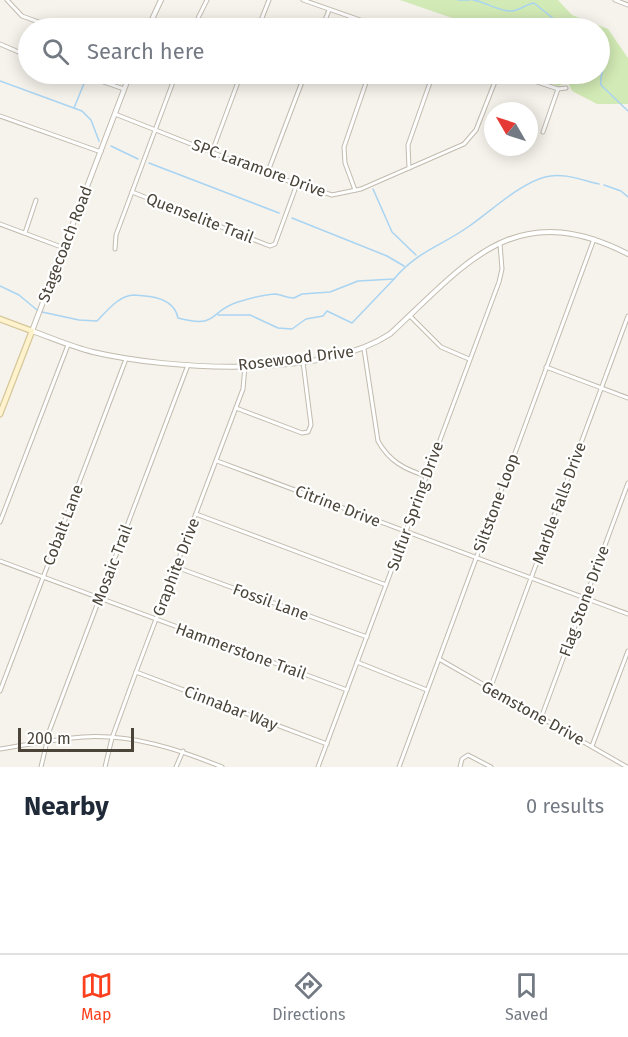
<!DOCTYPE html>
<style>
:root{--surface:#fff;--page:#f6f6f7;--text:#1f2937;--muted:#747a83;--line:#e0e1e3;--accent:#fc3f1d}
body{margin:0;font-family:"Fira Sans",sans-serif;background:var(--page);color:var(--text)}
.compass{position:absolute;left:484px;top:102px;width:54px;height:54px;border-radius:50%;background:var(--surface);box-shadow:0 3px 15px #0003;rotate:309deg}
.scale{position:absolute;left:18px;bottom:15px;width:116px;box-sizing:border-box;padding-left:6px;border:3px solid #4b4439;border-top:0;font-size:16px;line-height:21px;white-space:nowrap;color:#4b4439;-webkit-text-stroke:4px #fff;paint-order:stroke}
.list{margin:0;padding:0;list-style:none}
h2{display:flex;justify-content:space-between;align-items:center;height:78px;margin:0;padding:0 24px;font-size:26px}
h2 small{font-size:20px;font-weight:400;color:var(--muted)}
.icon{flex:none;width:33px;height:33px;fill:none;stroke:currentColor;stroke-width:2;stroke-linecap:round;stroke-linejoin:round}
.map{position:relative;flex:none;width:628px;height:767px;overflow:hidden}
.search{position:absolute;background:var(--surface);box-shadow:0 3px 15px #0003;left:18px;right:18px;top:18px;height:66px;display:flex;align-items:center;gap:15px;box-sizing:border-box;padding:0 21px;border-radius:33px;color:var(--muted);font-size:22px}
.sheet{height:186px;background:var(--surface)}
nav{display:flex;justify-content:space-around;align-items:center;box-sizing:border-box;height:84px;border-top:2px solid var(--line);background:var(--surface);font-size:16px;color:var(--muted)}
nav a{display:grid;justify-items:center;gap:3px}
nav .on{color:var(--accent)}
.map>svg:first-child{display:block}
.green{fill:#d2eab5}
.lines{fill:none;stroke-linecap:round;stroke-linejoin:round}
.stream{stroke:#a9d4f2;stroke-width:1.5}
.minor-casing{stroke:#c2bbae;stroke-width:5}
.tertiary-casing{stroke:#c2bbae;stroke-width:6}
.secondary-casing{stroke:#d6c79b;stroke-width:7}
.minor{stroke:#fff;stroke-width:3}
.tertiary{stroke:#fff;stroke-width:4}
.secondary{stroke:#fff3cd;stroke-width:4.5}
.labels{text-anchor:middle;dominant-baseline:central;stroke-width:4.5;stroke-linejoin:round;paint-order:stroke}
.street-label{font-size:16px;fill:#4b4439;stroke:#fff}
</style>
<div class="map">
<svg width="628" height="767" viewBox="0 0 628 767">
<rect width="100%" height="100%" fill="#f6f3ec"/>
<polygon class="green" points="400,0 558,0 572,15 608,29 628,58 628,104 597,104 572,91 568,82 558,86 546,82 549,74 600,74 600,28 481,28"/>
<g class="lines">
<g class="stream">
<polyline points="458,0 470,0"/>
<path d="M473 0C486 2 500 12 511 11 519 11 526 4 534 3L565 28"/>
<path d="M600 41C615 56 598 70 601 85L628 111"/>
<polyline points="0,81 82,111 91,120 99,141"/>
<polyline points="74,108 85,81"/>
<polyline points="111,146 138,159"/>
<polyline points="149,163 279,213"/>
<polyline points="604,185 621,191 628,197"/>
<polyline points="373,189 392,232 416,255"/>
<polyline points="292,218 387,256 404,266"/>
<polyline points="0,286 19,295 37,310"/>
<path d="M42 312 79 320 97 321C107 311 119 295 134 295 152 296 174 298 178 318 220 329 208 311 238 302 248 299 265 294 276 294 282 295 287 298 294 298L302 294 330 292 358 281 394 279C416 252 441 246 468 227 490 212 519 184 545 177 562 172 582 180 599 184"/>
<polyline points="218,315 250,315 278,328 292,329 306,319 323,316 327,311 352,323 394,279"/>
</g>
<g class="minor-casing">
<g id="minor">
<polyline points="7,0 22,16 55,28"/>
<polyline points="303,0 383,28"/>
<polyline points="615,0 628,5"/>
<polyline points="193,28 207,0"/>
<polyline points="258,28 269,0"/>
<polyline points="322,28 329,10"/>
<polyline points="0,44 28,56"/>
<polyline points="80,74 124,89"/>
<polyline points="513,74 558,89 566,88"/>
<polyline points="115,114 267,174 332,195 361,189 464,144 476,130 498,74"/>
<polyline points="0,116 101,152"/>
<polyline points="543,132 558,89"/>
<polyline points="212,152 241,74"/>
<polyline points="409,168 408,145 433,74"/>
<polyline points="267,174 305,74"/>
<polyline points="355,190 345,163 344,147 369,74"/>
<polyline points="132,192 270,246 275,244 297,184"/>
<polyline points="0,224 64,248"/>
<polyline points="25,233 36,200"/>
<polyline points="115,249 116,235 176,74"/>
<polyline points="410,316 441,347 469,359"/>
<path d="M364 349 378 441C389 461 404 469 426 476"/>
<polyline points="546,367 628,398"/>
<polyline points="236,408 302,433 308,432 311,425 303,362"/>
<polyline points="217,461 628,614"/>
<polyline points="196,514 386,585"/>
<polyline points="0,522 68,345"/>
<polyline points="0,561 347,690"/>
<polyline points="176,567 367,637"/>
<polyline points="439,659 627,767"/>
<polyline points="357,662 427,690"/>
<polyline points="136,672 327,744"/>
<polyline points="490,689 628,316"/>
<polyline points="0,691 126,359"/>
<polyline points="541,718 628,483"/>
<polyline points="592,746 628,651"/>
<path d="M0 749C27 745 55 739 83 737 132 734 178 749 222 767"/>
<polyline points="41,767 50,729 188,365"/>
<polyline points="105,767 112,738 136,672 243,389 245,366"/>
<polyline points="176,767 183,751"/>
<polyline points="318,767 499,282 502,269 500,244"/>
<polyline points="399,767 594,239"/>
<polyline points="460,767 462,759 468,755 491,767"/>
</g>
</g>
<g class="tertiary-casing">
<g id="tertiary">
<polyline points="148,28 161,0"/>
<path d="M130 74 32 331C52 338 72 347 93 352 170 370 321 379 390 334 467 263 514 196 628 254"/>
</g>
</g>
<g class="secondary-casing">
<polyline id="secondary" points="0,319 32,331 0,414"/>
</g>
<use href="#minor" class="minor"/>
<use href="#tertiary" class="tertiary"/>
<use href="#secondary" class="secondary"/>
</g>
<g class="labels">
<g class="street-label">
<text transform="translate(259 168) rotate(20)">SPC Laramore Drive</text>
<text transform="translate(200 218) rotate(21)">Quenselite Trail</text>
<text transform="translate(65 244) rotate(-69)">Stagecoach Road</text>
<text transform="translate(296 358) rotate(-7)">Rosewood Drive</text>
<text transform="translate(496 503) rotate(-70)">Siltstone Loop</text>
<text transform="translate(559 503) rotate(-70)">Marble Falls Drive</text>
<text transform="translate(338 506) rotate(21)">Citrine Drive</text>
<text transform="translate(415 506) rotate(-70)">Sulfur Spring Drive</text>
<text transform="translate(63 525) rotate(-69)">Cobalt Lane</text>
<text transform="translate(112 565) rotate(-69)">Mosaic Trail</text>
<text transform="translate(176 567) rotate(-69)">Graphite Drive</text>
<text transform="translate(584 601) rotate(-70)">Flag Stone Drive</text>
<text transform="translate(271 602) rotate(20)">Fossil Lane</text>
<text transform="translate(241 651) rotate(20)">Hammerstone Trail</text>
<text transform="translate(231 708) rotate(21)">Cinnabar Way</text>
<text transform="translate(533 713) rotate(29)">Gemstone Drive</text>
</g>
</g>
</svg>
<svg class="compass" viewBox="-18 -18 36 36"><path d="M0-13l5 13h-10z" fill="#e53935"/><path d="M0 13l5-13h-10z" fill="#747a83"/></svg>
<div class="scale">200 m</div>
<div class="search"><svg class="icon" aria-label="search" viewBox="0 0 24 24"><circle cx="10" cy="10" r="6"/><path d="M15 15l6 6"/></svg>Search here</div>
</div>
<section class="sheet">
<h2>Nearby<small>0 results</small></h2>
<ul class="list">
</ul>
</section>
<nav>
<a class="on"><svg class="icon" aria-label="map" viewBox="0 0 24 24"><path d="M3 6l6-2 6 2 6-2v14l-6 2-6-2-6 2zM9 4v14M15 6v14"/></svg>Map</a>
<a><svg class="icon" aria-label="directions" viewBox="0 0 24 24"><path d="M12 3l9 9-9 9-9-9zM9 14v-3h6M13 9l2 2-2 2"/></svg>Directions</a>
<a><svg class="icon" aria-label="saved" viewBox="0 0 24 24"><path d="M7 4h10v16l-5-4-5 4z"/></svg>Saved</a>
</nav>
